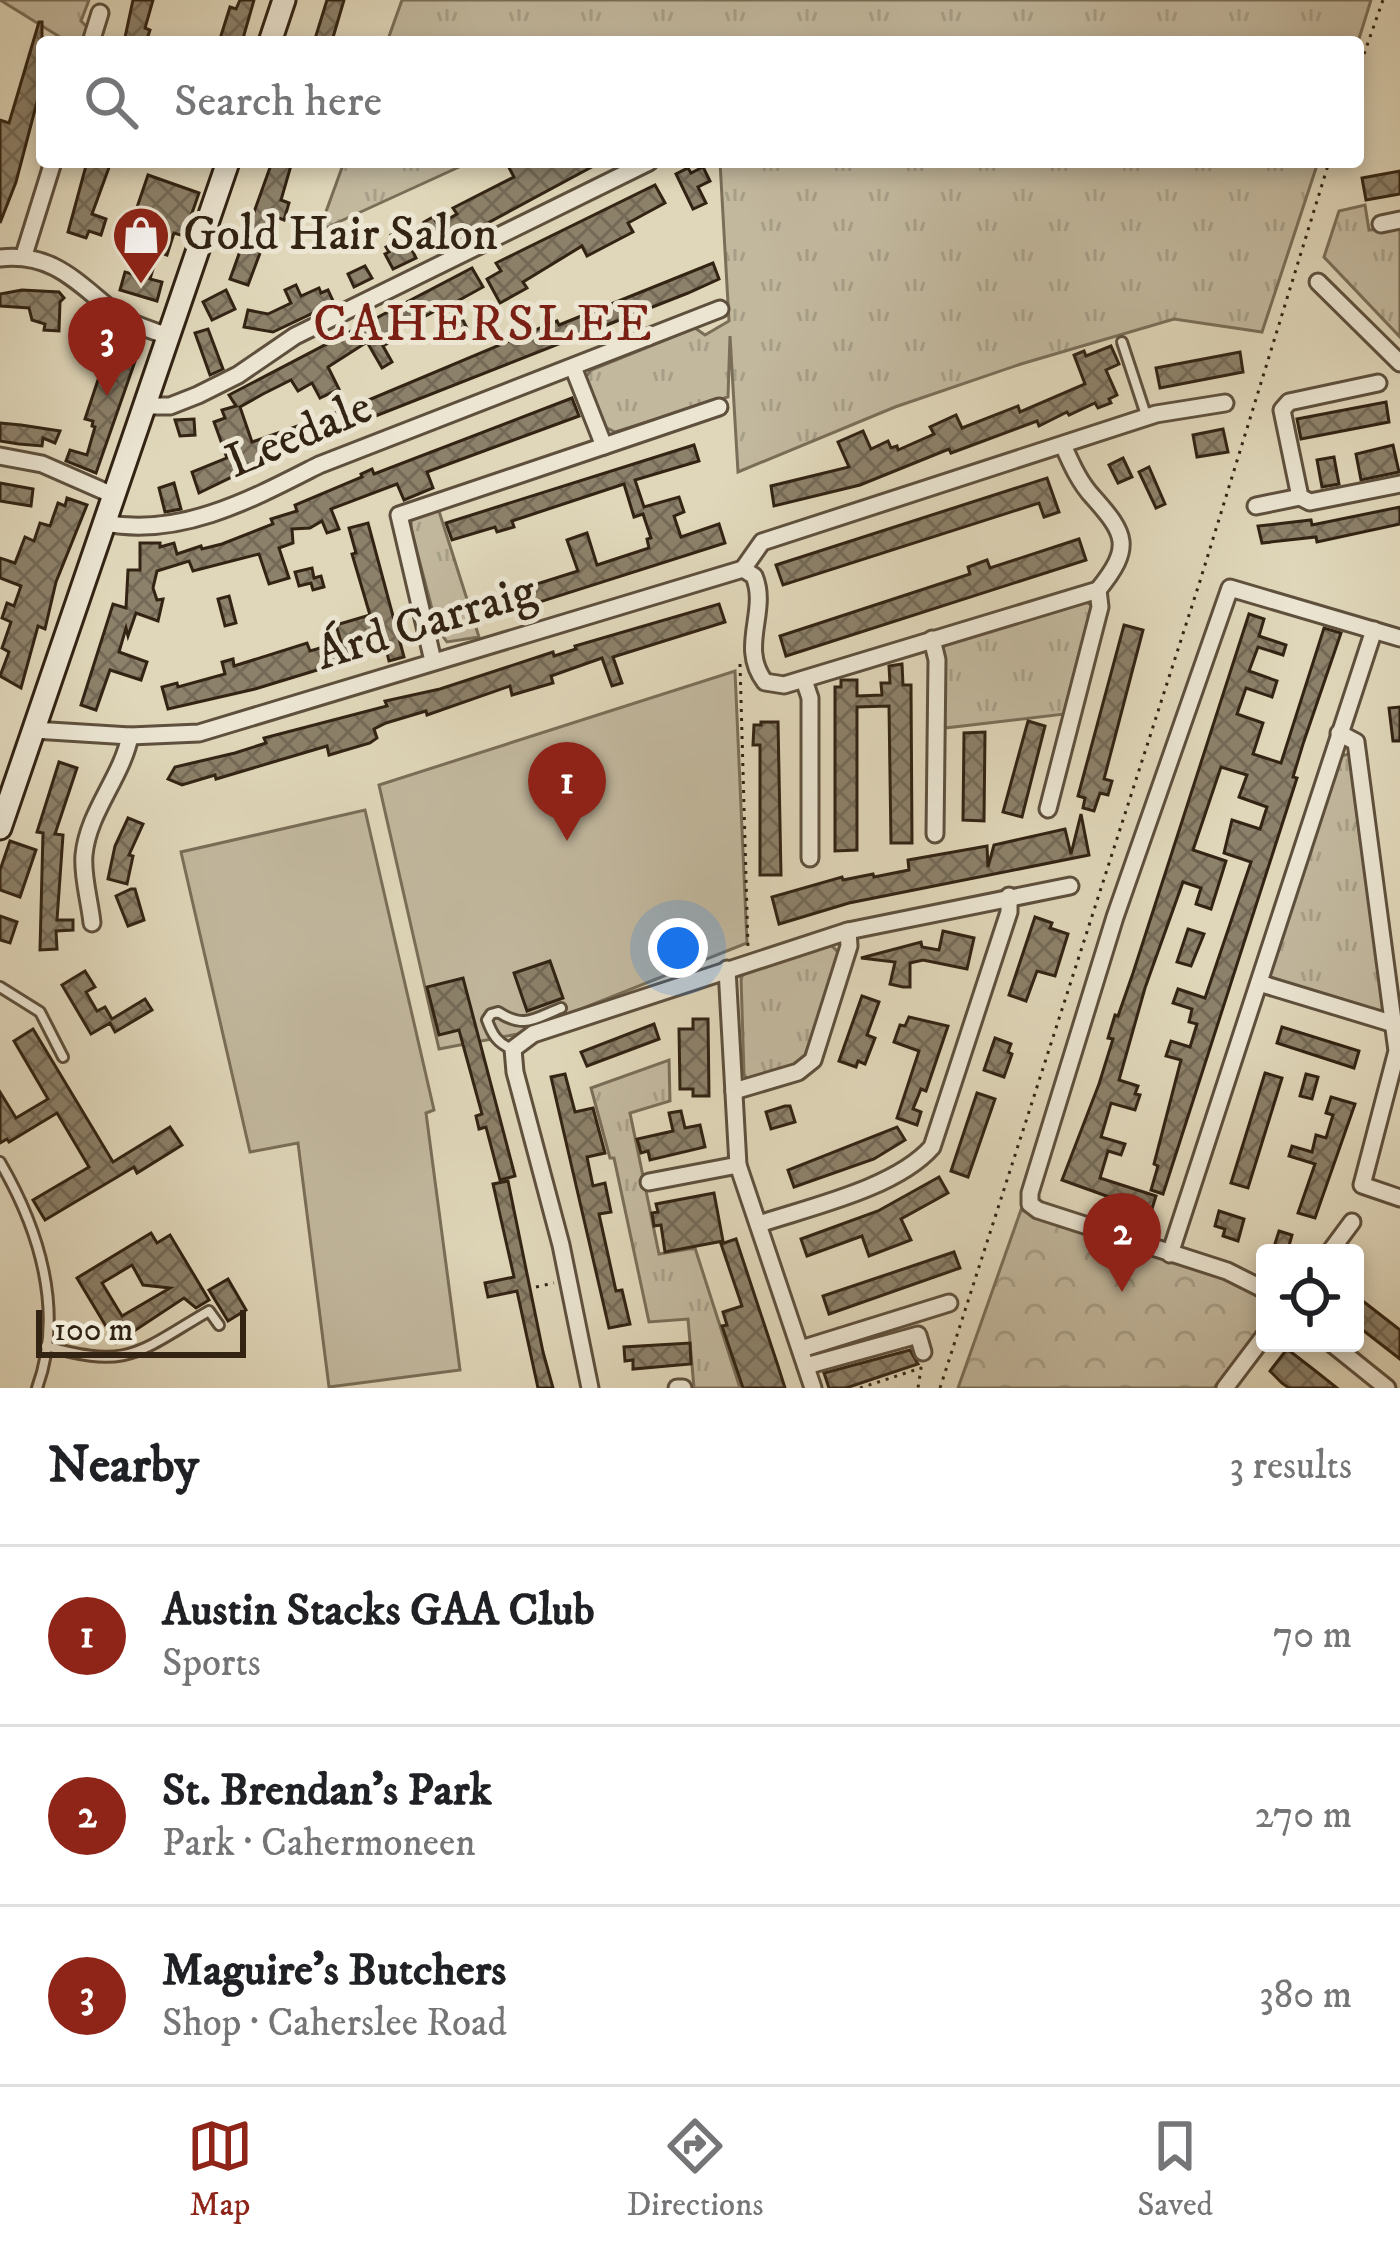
<!DOCTYPE html>
<meta charset="utf-8">
<style>
:root{--surface:#fff;--page:#f2f2f2;--text:#202124;--muted:#757577;--line:#e0e0e0;--accent:#8f2418}
body{margin:0;font-family:"IM FELL DW Pica",serif;background:var(--page);color:var(--text)}
.controls{position:absolute;right:36px;bottom:36px;display:grid;overflow:hidden;border-radius:12px;box-shadow:0 6px 18px #0003}
.controls button{width:108px;height:108px;display:grid;place-items:center;padding:0;border:0;border-bottom:3px solid var(--line);background:var(--surface);color:var(--text);font:60px sans-serif}
.scale{position:absolute;left:36px;bottom:30px;width:210px;box-sizing:border-box;padding-left:12px;border:6px solid #322313;border-top:0;font-size:33px;line-height:42px;white-space:nowrap;color:#322313;-webkit-text-stroke:9px #ebe5d2;paint-order:stroke}
.you{position:absolute;left:678px;top:948px;width:42px;height:42px;margin:-30px;border:9px solid #fff;border-radius:50%;background:#1a73e8;box-shadow:0 0 0 18px #1a73e833}
.badge{display:grid;place-items:center;width:78px;height:78px;border-radius:50%;background:var(--accent);color:#fff;font-size:39px;font-weight:700}
.pin{position:absolute;translate:-50% -99px;filter:drop-shadow(0 3px 6px #0008)}
.pin::after{content:'';position:absolute;top:63px;width:42px;height:36px;background:inherit;clip-path:polygon(0 0,100% 0,50% 100%)}
.list{margin:0;padding:0;list-style:none}
h2{display:flex;justify-content:space-between;align-items:center;height:156px;margin:0;padding:0 48px;font-size:51px}
h2 small{font-size:39px;font-weight:400;color:var(--muted)}
.list li{display:grid;grid-template-columns:78px 1fr auto;gap:36px;align-items:center;box-sizing:border-box;height:180px;padding:0 48px;border-top:3px solid var(--line)}
.list b{display:block;font-size:45px;white-space:nowrap}
.list p{margin:0;font-size:39px;white-space:nowrap;color:var(--muted)}
.list em{font-size:39px;font-style:normal;color:var(--muted)}
.icon{flex:none;width:66px;height:66px;fill:none;stroke:currentColor;stroke-width:2;stroke-linecap:round;stroke-linejoin:round}
.map{position:relative;flex:none;width:1400px;height:1388px;overflow:hidden}
.search{position:absolute;background:var(--surface);box-shadow:0 6px 18px #0003;left:36px;right:36px;top:36px;height:132px;display:flex;align-items:center;gap:30px;box-sizing:border-box;padding:0 42px;border-radius:12px;color:var(--muted);font-size:45px}
.sheet{height:696px;background:var(--surface)}
nav{display:flex;justify-content:space-around;align-items:center;box-sizing:border-box;height:168px;border-top:3px solid var(--line);background:var(--surface);font-size:33px;color:var(--muted)}
nav a{display:grid;justify-items:center;gap:6px}
nav .on{color:var(--accent)}
.map>svg:first-child{display:block}
.grass{fill:url(#grass-tufts);stroke:#7a6e58;stroke-width:3}
.forest{fill:url(#forest-crowns);stroke:#7a6e58;stroke-width:3}
.pitch{fill:#c2b89e;stroke:#7a6e58;stroke-width:3}
.building{fill:url(#building-cross-hatch);stroke:#322313;stroke-width:3;fill-rule:evenodd}
.lines{fill:none;stroke-linecap:round;stroke-linejoin:round}
.service-casing{stroke:#5e503d;stroke-width:14}
.minor-casing{stroke:#5e503d;stroke-width:21}
.secondary-casing{stroke:#322313;stroke-width:27}
.path{stroke:#322313;stroke-width:3;stroke-dasharray:3 6;stroke-linecap:butt}
.service{stroke:#ebe5d2;stroke-width:8}
.minor{stroke:#ebe5d2;stroke-width:15}
.secondary{stroke:#ebe5d2;stroke-width:21}
.labels{text-anchor:middle;dominant-baseline:central;stroke-width:10;stroke-linejoin:round;paint-order:stroke}
.poi-label{font-size:48px;fill:#322313;stroke:#ebe5d2;text-anchor:start}
.street-label{font-size:48px;fill:#322313;stroke:#ebe5d2}
.neighbourhood-label{font-size:51px;letter-spacing:3px;fill:#7a1f14;stroke:#ebe5d2}
</style>
<div class="map">
<svg width="1400" height="1388" viewBox="0 0 1400 1388">
<defs>
<pattern id="grass-tufts" width="24" height="20" patternUnits="userSpaceOnUse" patternTransform="scale(3)"><rect width="24" height="20" fill="#c2b89e"/><path d="M3 7l-1-3M5 7V3M7 7l1-3M15 17l-1-3M17 17v-4M19 17l1-3" fill="none" stroke="#a79e87"/></pattern>
<pattern id="forest-crowns" width="20" height="18" patternUnits="userSpaceOnUse" patternTransform="scale(3)"><rect width="20" height="18" fill="#c2b89e"/><path d="M2 6a3 3 0 1 1 6 0M12 15a3 3 0 1 1 6 0" fill="none" stroke="#a79e87"/></pattern>
<pattern id="building-cross-hatch" width="8" height="8" patternUnits="userSpaceOnUse" patternTransform="scale(3)"><rect width="8" height="8" fill="#8c816a"/><path d="M0 0l8 8M0 8l8-8" fill="none" stroke="#736956"/></pattern>
</defs>
<rect width="100%" height="100%" fill="#e0d7ba"/>
<filter id="stains"><feTurbulence type="fractalNoise" baseFrequency=".00167" numOctaves="4"/><feColorMatrix values="0 0 0 0 .2 0 0 0 0 .09 0 0 0 0 .02 0 0 0 .5 -.17"/></filter>
<radialGradient id="worn" r=".72"><stop offset=".6" stop-color="#630" stop-opacity="0"/><stop offset="1" stop-color="#630" stop-opacity=".3"/></radialGradient>
<g class="grass">
<polygon points="0,0 89,0 81,21 87,27 82,42 68,42"/>
<polygon points="402,0 1371,0 1358,42 387,42"/>
<polygon points="344,162 470,162 319,231"/>
<polygon points="720,162 1318,162 1262,332 1174,319 1021,364 895,407 738,472 730,336 728,397 615,432 605,427 586,377 591,370 695,328 705,335 729,321"/>
<polygon points="1365,205 1369,230 1400,227 1400,337 1324,257 1339,211"/>
<polygon points="438,508 479,637 447,642 437,628 411,529 411,519"/>
<polygon points="1085,600 1093,607 1065,714 945,728 942,651 947,640"/>
<polygon points="1349,754 1353,760 1384,1012 1274,981 1270,975 1337,765 1341,756"/>
<polygon points="828,942 840,954 804,1058 794,1066 747,1080 744,1074 741,977 747,970"/>
<polygon points="669,1060 670,1101 630,1113 659,1254 695,1248 740,1388 694,1388 688,1319 649,1322 614,1158 610,1158 591,1088"/>
</g>
<polygon class="forest" points="1021,1210 1239,1282 1265,1303 1265,1321 1214,1388 958,1388"/>
<g class="pitch">
<polygon points="735,671 747,943 518,1034 439,1049 379,785"/>
<polygon points="365,810 434,1110 426,1113 460,1370 329,1387 298,1143 250,1152 181,852"/>
</g>
<g class="building">
<polygon points="133,0 153,0 145,28 150,30 146,42 124,42"/>
<polygon points="240,0 254,0 242,42 219,42 230,7 236,9"/>
<polygon points="327,0 344,0 334,34 332,42 314,42"/>
<polygon points="39,22 42,22 42,83 16,182 0,223 0,120 9,123"/>
<polygon points="87,162 111,162 92,214 106,219 101,235 89,231 86,238 68,232"/>
<polygon points="272,162 292,162 281,200 289,203 284,220 274,216 248,285 230,279"/>
<polygon points="506,162 601,162 445,246 436,231 430,234 424,222 433,217 438,225 457,214 453,208 514,177"/>
<polygon points="703,167 710,181 698,187 706,203 693,209 676,174 688,168 691,173"/>
<polygon points="1400,171 1400,194 1366,200 1362,178"/>
<polygon points="148,175 199,193 184,236 174,233 167,255 158,252 150,279 162,282 157,301 120,290 125,272 136,275 151,225 133,219"/>
<polygon points="655,185 665,203 628,223 633,232 587,256 582,246 523,282 527,288 500,303 487,279 501,271 496,263"/>
<polygon points="402,230 416,258 393,269 385,254 389,252 386,247 394,243 391,235"/>
<polygon points="713,263 719,279 688,293 350,426 310,439 199,493 192,472 227,458 214,422 225,418 222,410 236,406 229,395 472,268 483,287 454,303 468,330 451,338 437,310 391,334 394,340 383,346 392,362 382,368 367,342 328,367 339,389 320,398 312,383 298,391 291,380 263,394 240,407 252,442 352,407 557,321 559,325"/>
<polygon points="365,266 372,278 354,287 348,274"/>
<polygon points="296,285 301,296 319,288 321,293 328,290 334,303 273,332 244,327 248,310 268,314 291,303 285,290"/>
<polygon points="22,290 59,292 64,298 60,302 59,331 44,330 45,324 32,320 29,308 0,306 0,294"/>
<polygon points="226,290 235,309 212,320 203,302"/>
<polygon points="208,329 223,369 210,375 195,333"/>
<polygon points="108,337 140,347 96,473 66,461 70,450 87,455 95,427 92,426 93,421 85,419 103,365 100,364"/>
<polygon points="1111,346 1119,364 1106,370 1117,395 1109,399 1111,403 1098,408 1095,403 1069,415 1067,412 1039,426 1037,421 951,453 949,449 860,485 774,506 771,486 849,467 838,442 863,431 871,449 888,441 891,448 897,446 898,450 934,434 930,427 956,415 962,428 1018,406 1020,412 1085,384 1074,355 1084,351 1086,356"/>
<polygon points="1240,352 1243,372 1160,388 1156,368"/>
<polygon points="572,398 579,416 427,472 433,488 404,500 397,484 331,509 339,529 327,533 322,521 310,528 292,529 293,543 279,548 289,578 269,584 259,554 193,571 189,561 157,571 153,588 157,600 163,599 158,621 136,613 128,636 126,628 119,652 147,662 141,680 110,670 96,710 81,705 113,604 126,608 128,570 140,570 140,543 160,543 160,547 174,543 177,554 201,546 202,549 222,544 273,524 271,519 297,511 295,505 362,477 361,474 372,469 374,474"/>
<polygon points="1386,402 1389,422 1301,439 1297,419"/>
<polygon points="194,419 195,435 180,436 175,420"/>
<polygon points="0,423 21,425 60,431 55,443 43,438 42,446 19,444 0,441"/>
<polygon points="1223,429 1228,452 1197,457 1193,435"/>
<polygon points="694,445 699,461 635,480 644,507 679,497 684,512 674,516 681,537 719,524 725,543 486,619 480,602 578,571 567,540 587,533 597,565 649,548 647,539 651,538 643,514 634,517 624,484 512,521 514,527 497,532 495,527 452,540 446,523"/>
<polygon points="1393,445 1399,472 1361,480 1356,454"/>
<polygon points="1334,457 1339,484 1322,487 1317,460"/>
<polygon points="1123,458 1132,477 1118,483 1109,465"/>
<polygon points="1149,467 1165,504 1156,508 1139,472"/>
<polygon points="1047,478 1059,512 1044,517 1039,503 783,585 776,565"/>
<polygon points="0,483 33,489 31,506 0,501"/>
<polygon points="174,483 181,509 165,512 159,488"/>
<polygon points="67,498 87,505 56,582 45,629 38,626 21,688 0,676 9,652 2,648 11,622 2,618 7,603 14,606 21,586 0,578 0,558 15,563 25,537 34,541 40,523 50,526 58,503 65,506"/>
<polygon points="1400,507 1400,524 1317,542 1316,537 1262,543 1258,526 1311,520 1312,525"/>
<polygon points="368,523 404,657 389,661 386,649 255,689 168,709 162,687 177,683 178,687 225,674 222,662 233,659 234,666 307,643 310,651 341,642 336,625 370,615 352,554 356,553 349,528"/>
<polygon points="1079,539 1086,560 786,656 780,636 970,574 968,567 987,560 990,568"/>
<polygon points="312,568 314,578 321,576 324,587 313,590 311,583 299,586 295,572"/>
<polygon points="229,596 236,623 225,626 218,599"/>
<polygon points="719,604 725,622 613,657 622,683 612,686 602,658 551,676 553,683 512,695 510,686 427,715 426,711 386,723 374,729 377,738 370,743 329,755 327,746 216,779 215,775 182,785 168,779 175,767 235,753 266,743 264,738 387,706 385,701 440,689 553,652 554,656 576,649 575,646"/>
<polygon points="1249,614 1264,619 1259,636 1286,645 1283,655 1258,647 1249,671 1277,681 1272,697 1246,688 1237,714 1263,723 1253,754 1281,763 1324,628 1341,633 1303,744 1293,777 1297,778 1163,1194 1151,1190 1158,1166 1154,1164 1181,1060 1166,1056 1171,1041 1190,1047 1197,1024 1189,1022 1192,1009 1173,1003 1178,989 1205,998 1251,862 1224,853 1232,820 1260,829 1267,807 1239,797 1247,775 1221,767 1193,850 1226,861 1211,909 1196,904 1201,888 1183,882 1145,988 1119,1080 1138,1086 1135,1094 1140,1095 1135,1110 1111,1103 1101,1137 1125,1144 1121,1155 1108,1151 1100,1178 1156,1196 1151,1212 1062,1180 1099,1084 1113,1039 1108,1038 1115,1015 1118,1016 1133,973"/>
<polygon points="1124,625 1143,630 1104,779 1112,781 1108,795 1100,793 1094,811 1083,808 1085,798 1078,796"/>
<polygon points="902,664 903,685 911,685 912,843 891,843 889,706 857,707 857,850 835,851 835,687 841,687 841,680 857,680 857,696 882,695 881,683 890,683 889,666"/>
<polygon points="1400,707 1400,741 1393,741 1389,708"/>
<polygon points="1028,721 1045,726 1022,817 1003,812"/>
<polygon points="761,722 778,722 781,875 760,875 760,745 753,745 754,725 761,725"/>
<polygon points="985,732 984,821 963,820 964,733"/>
<polygon points="59,762 77,768 55,834 63,835 57,920 73,920 73,930 56,931 57,949 40,950 43,833 37,832"/>
<polygon points="1081,814 1089,855 849,903 779,924 772,897 842,877 843,880 873,874 874,877 909,870 908,860 987,846 988,867 994,845 1065,829 1071,854"/>
<polygon points="128,818 143,824 129,855 133,856 127,884 108,879 115,846"/>
<polygon points="10,841 36,850 20,897 0,890 0,870"/>
<polygon points="131,889 135,889 144,920 128,926 116,896"/>
<polygon points="0,916 17,922 10,943 0,940"/>
<polygon points="1035,917 1052,923 1050,928 1068,934 1055,976 1037,971 1026,1001 1009,995"/>
<polygon points="1188,929 1204,934 1191,966 1177,962"/>
<polygon points="943,931 974,938 967,969 923,960 910,963 910,987 903,987 890,984 895,962 861,958 921,942 922,947 939,950"/>
<polygon points="550,961 563,998 527,1011 514,973"/>
<polygon points="85,971 95,987 86,992 97,1011 105,1007 112,1019 145,999 152,1010 115,1032 110,1023 91,1034 62,985"/>
<polygon points="463,978 515,1176 500,1180 486,1127 479,1129 476,1116 482,1114 459,1030 439,1035 427,987"/>
<polygon points="862,996 879,1002 867,1035 875,1038 865,1064 858,1061 856,1067 839,1061"/>
<polygon points="909,1017 948,1026 926,1091 921,1089 913,1109 921,1112 917,1125 897,1118 919,1051 894,1042 900,1025 905,1026"/>
<polygon points="693,1019 708,1019 709,1096 693,1096 693,1089 680,1089 679,1029 693,1029"/>
<polygon points="654,1024 659,1039 587,1066 581,1052"/>
<polygon points="1282,1027 1359,1051 1354,1068 1277,1043"/>
<polygon points="33,1029 113,1162 170,1127 182,1145 137,1173 134,1167 45,1220 33,1200 89,1167 57,1113 9,1142 7,1139 0,1143 0,1092 16,1118 48,1099 14,1041"/>
<polygon points="995,1038 1011,1044 1008,1052 1012,1054 1004,1077 984,1070"/>
<polygon points="1265,1073 1282,1078 1248,1188 1231,1183"/>
<polygon points="565,1074 575,1112 593,1108 605,1153 587,1157 593,1186 605,1183 611,1212 599,1214 616,1291 622,1290 630,1324 609,1328 551,1077"/>
<polygon points="1306,1074 1318,1077 1312,1099 1300,1096"/>
<polygon points="977,1093 995,1099 968,1177 951,1171"/>
<polygon points="1331,1097 1355,1104 1315,1218 1298,1213 1315,1164 1289,1156 1292,1146 1312,1152 1316,1135 1326,1138 1333,1115 1326,1113"/>
<polygon points="785,1106 790,1106 795,1122 771,1129 766,1112"/>
<polygon points="681,1111 685,1128 700,1125 705,1147 650,1160 648,1151 641,1153 637,1139 673,1131 669,1113"/>
<polygon points="897,1127 905,1140 874,1159 794,1187 788,1170"/>
<polygon points="939,1177 948,1193 901,1219 911,1240 869,1256 862,1236 807,1256 801,1239 878,1211"/>
<polygon points="508,1181 543,1352 553,1388 538,1388 517,1291 488,1297 485,1283 514,1277 493,1184"/>
<polygon points="714,1193 723,1241 665,1252 661,1225 654,1226 652,1213 658,1212 656,1204"/>
<polygon points="1219,1211 1244,1219 1238,1241 1223,1236 1225,1229 1215,1226"/>
<polygon points="1279,1231 1292,1235 1287,1253 1272,1253"/>
<path d="M151 1233 157 1243 170 1235 209 1300 196 1308 184 1298 116 1343 77 1278ZM132 1265 143 1285 170 1288 122 1316 102 1283Z"/>
<polygon points="736,1239 778,1366 785,1388 743,1388 724,1332 722,1326 727,1325 723,1312 742,1306 721,1244"/>
<polygon points="954,1252 960,1268 829,1314 823,1296"/>
<polygon points="228,1279 246,1310 228,1321 209,1290"/>
<polygon points="1355,1295 1400,1330 1400,1359 1355,1324"/>
<polygon points="690,1343 691,1364 633,1369 633,1360 625,1361 624,1347"/>
<polygon points="1287,1349 1313,1369 1337,1388 1289,1388 1282,1383 1270,1371"/>
<polygon points="910,1350 918,1364 846,1388 829,1388 824,1373"/>
</g>
<g class="lines">
<g class="service-casing">
<g id="service">
<polyline points="1122,342 1146,415"/>
<polyline points="0,987 40,1012 63,1057"/>
<path d="M512 1049C497 1043 492 1034 487 1020L491 1014 498 1012C525 1029 533 1019 561 1008"/>
<path d="M0 1162C39 1229 65 1311 37 1388"/>
<path d="M46 1346C130 1370 138 1352 209 1311L219 1325"/>
</g>
</g>
<g class="minor-casing">
<g id="minor">
<polyline points="91,42 100,13"/>
<polyline points="1381,224 1400,220"/>
<polyline points="24,255 53,162"/>
<path d="M0 258C54 252 78 284 117 314 131 325 153 330 170 337"/>
<polyline points="1318,282 1400,363"/>
<polyline points="573,367 604,446 719,407"/>
<polyline points="1378,383 1289,402 1282,410 1300,497 1310,502 1400,484"/>
<polyline points="146,406 170,406 198,395 238,375 295,336 649,162"/>
<polyline points="0,456 42,464 115,496"/>
<polyline points="1256,506 1300,497"/>
<path d="M105 523C181 538 254 498 319 465L720 309"/>
<path d="M743 569 754 576C769 611 738 647 765 682L784 685 1098 590C1133 547 1126 534 1093 497 1079 482 1071 463 1063 445"/>
<polyline points="743,569 762,542 1156,414 1225,403"/>
<polyline points="932,639 937,660 935,834"/>
<polyline points="433,661 399,515 604,446"/>
<polyline points="804,680 810,698 810,858"/>
<polyline points="34,730 130,736 199,733 743,569"/>
<polyline points="1339,733 1356,742 1397,1051 1362,1185 1400,1198"/>
<polyline points="1048,809 1100,607 1098,590"/>
<path d="M92 923C90 902 82 876 84 855 88 812 122 777 130 736"/>
<polyline points="727,969 738,1165 813,1388"/>
<polyline points="1259,983 1394,1024"/>
<polyline points="734,1091 798,1072 813,1060 849,946 848,931"/>
<polyline points="649,1182 738,1165"/>
<path d="M759 1224C810 1207 896 1188 932 1147L1009 912V896"/>
<polyline points="1329,1253 1352,1222"/>
<polyline points="1170,1254 1374,630"/>
<polyline points="1265,1290 1227,1271 1038,1210 1030,1204 1030,1193 1115,917 1230,588 1400,638"/>
<polyline points="1331,1343 1387,1388"/>
<polyline points="801,1349 949,1303"/>
<polyline points="806,1366 918,1335 923,1352"/>
<polyline points="590,1388 561,1245 515,1072 513,1049 533,1034 848,931 1070,886"/>
<polyline points="677,1388 683,1388"/>
<polyline points="1225,1388 1265,1335"/>
</g>
</g>
<g class="secondary-casing">
<g id="secondary">
<polyline points="270,42 284,0"/>
<polyline points="0,828 228,162"/>
</g>
</g>
<g class="path">
<polyline points="1358,71 1383,0"/>
<polyline points="740,664 748,948"/>
<polyline points="536,1287 554,1283"/>
<polyline points="860,1388 921,1368 918,1388"/>
<polyline points="940,1388 1200,581 1329,162"/>
</g>
<use href="#service" class="service"/>
<use href="#minor" class="minor"/>
<use href="#secondary" class="secondary"/>
</g>
<defs>
<g id="shop-pin" transform="scale(3)"><path d="M0 17L-7.5 6A9.5 9.5 0 1 1 7.5 6Z" fill="#8f2418" stroke="#ebe5d2"/><path d="M-5-2.5h2.3a2.7 3.5 0 0 1 5.4 0H5L5.5 6h-11ZM-1.5-2.5h3a1.5 2.3 0 0 0-3 0Z" fill="#fff"/></g>
</defs>
<g fill-rule="evenodd">
<use href="#shop-pin" x="141" y="235"/>
</g>
<g class="labels">
<g class="poi-label">
<text x="183" y="235">Gold Hair Salon</text>
</g>
<g class="street-label">
<text transform="translate(299 435) rotate(-23)">Leedale</text>
<text transform="translate(426 623) rotate(-17)">Árd Carraig</text>
</g>
<g class="neighbourhood-label">
<text x="484" y="325">CAHERSLEE</text>
</g>
</g>
<rect width="100%" height="100%" filter="url(#stains)"/>
<rect width="100%" height="100%" fill="url(#worn)"/>
</svg>
<div class="controls">
<button><svg class="icon" aria-label="locate" viewBox="0 0 24 24"><circle cx="12" cy="12" r="6"/><path d="M12 2v4M12 18v4M2 12h4M18 12h4"/></svg></button>
</div>
<div class="scale">100 m</div>
<div class="you"></div>
<div class="pin badge" style="left:567px;top:841px">1</div>
<div class="pin badge" style="left:1122px;top:1292px">2</div>
<div class="pin badge" style="left:107px;top:396px">3</div>
<div class="search"><svg class="icon" aria-label="search" viewBox="0 0 24 24"><circle cx="10" cy="10" r="6"/><path d="M15 15l6 6"/></svg>Search here</div>
</div>
<section class="sheet">
<h2>Nearby<small>3 results</small></h2>
<ul class="list">
<li><span class="badge">1</span><div><b>Austin Stacks GAA Club</b><p>Sports</p></div><em>70 m</em></li>
<li><span class="badge">2</span><div><b>St. Brendan's Park</b><p>Park · Cahermoneen</p></div><em>270 m</em></li>
<li><span class="badge">3</span><div><b>Maguire’s Butchers</b><p>Shop · Caherslee Road</p></div><em>380 m</em></li>
</ul>
</section>
<nav>
<a class="on"><svg class="icon" aria-label="map" viewBox="0 0 24 24"><path d="M3 6l6-2 6 2 6-2v14l-6 2-6-2-6 2zM9 4v14M15 6v14"/></svg>Map</a>
<a><svg class="icon" aria-label="directions" viewBox="0 0 24 24"><path d="M12 3l9 9-9 9-9-9zM9 14v-3h6M13 9l2 2-2 2"/></svg>Directions</a>
<a><svg class="icon" aria-label="saved" viewBox="0 0 24 24"><path d="M7 4h10v16l-5-4-5 4z"/></svg>Saved</a>
</nav>
